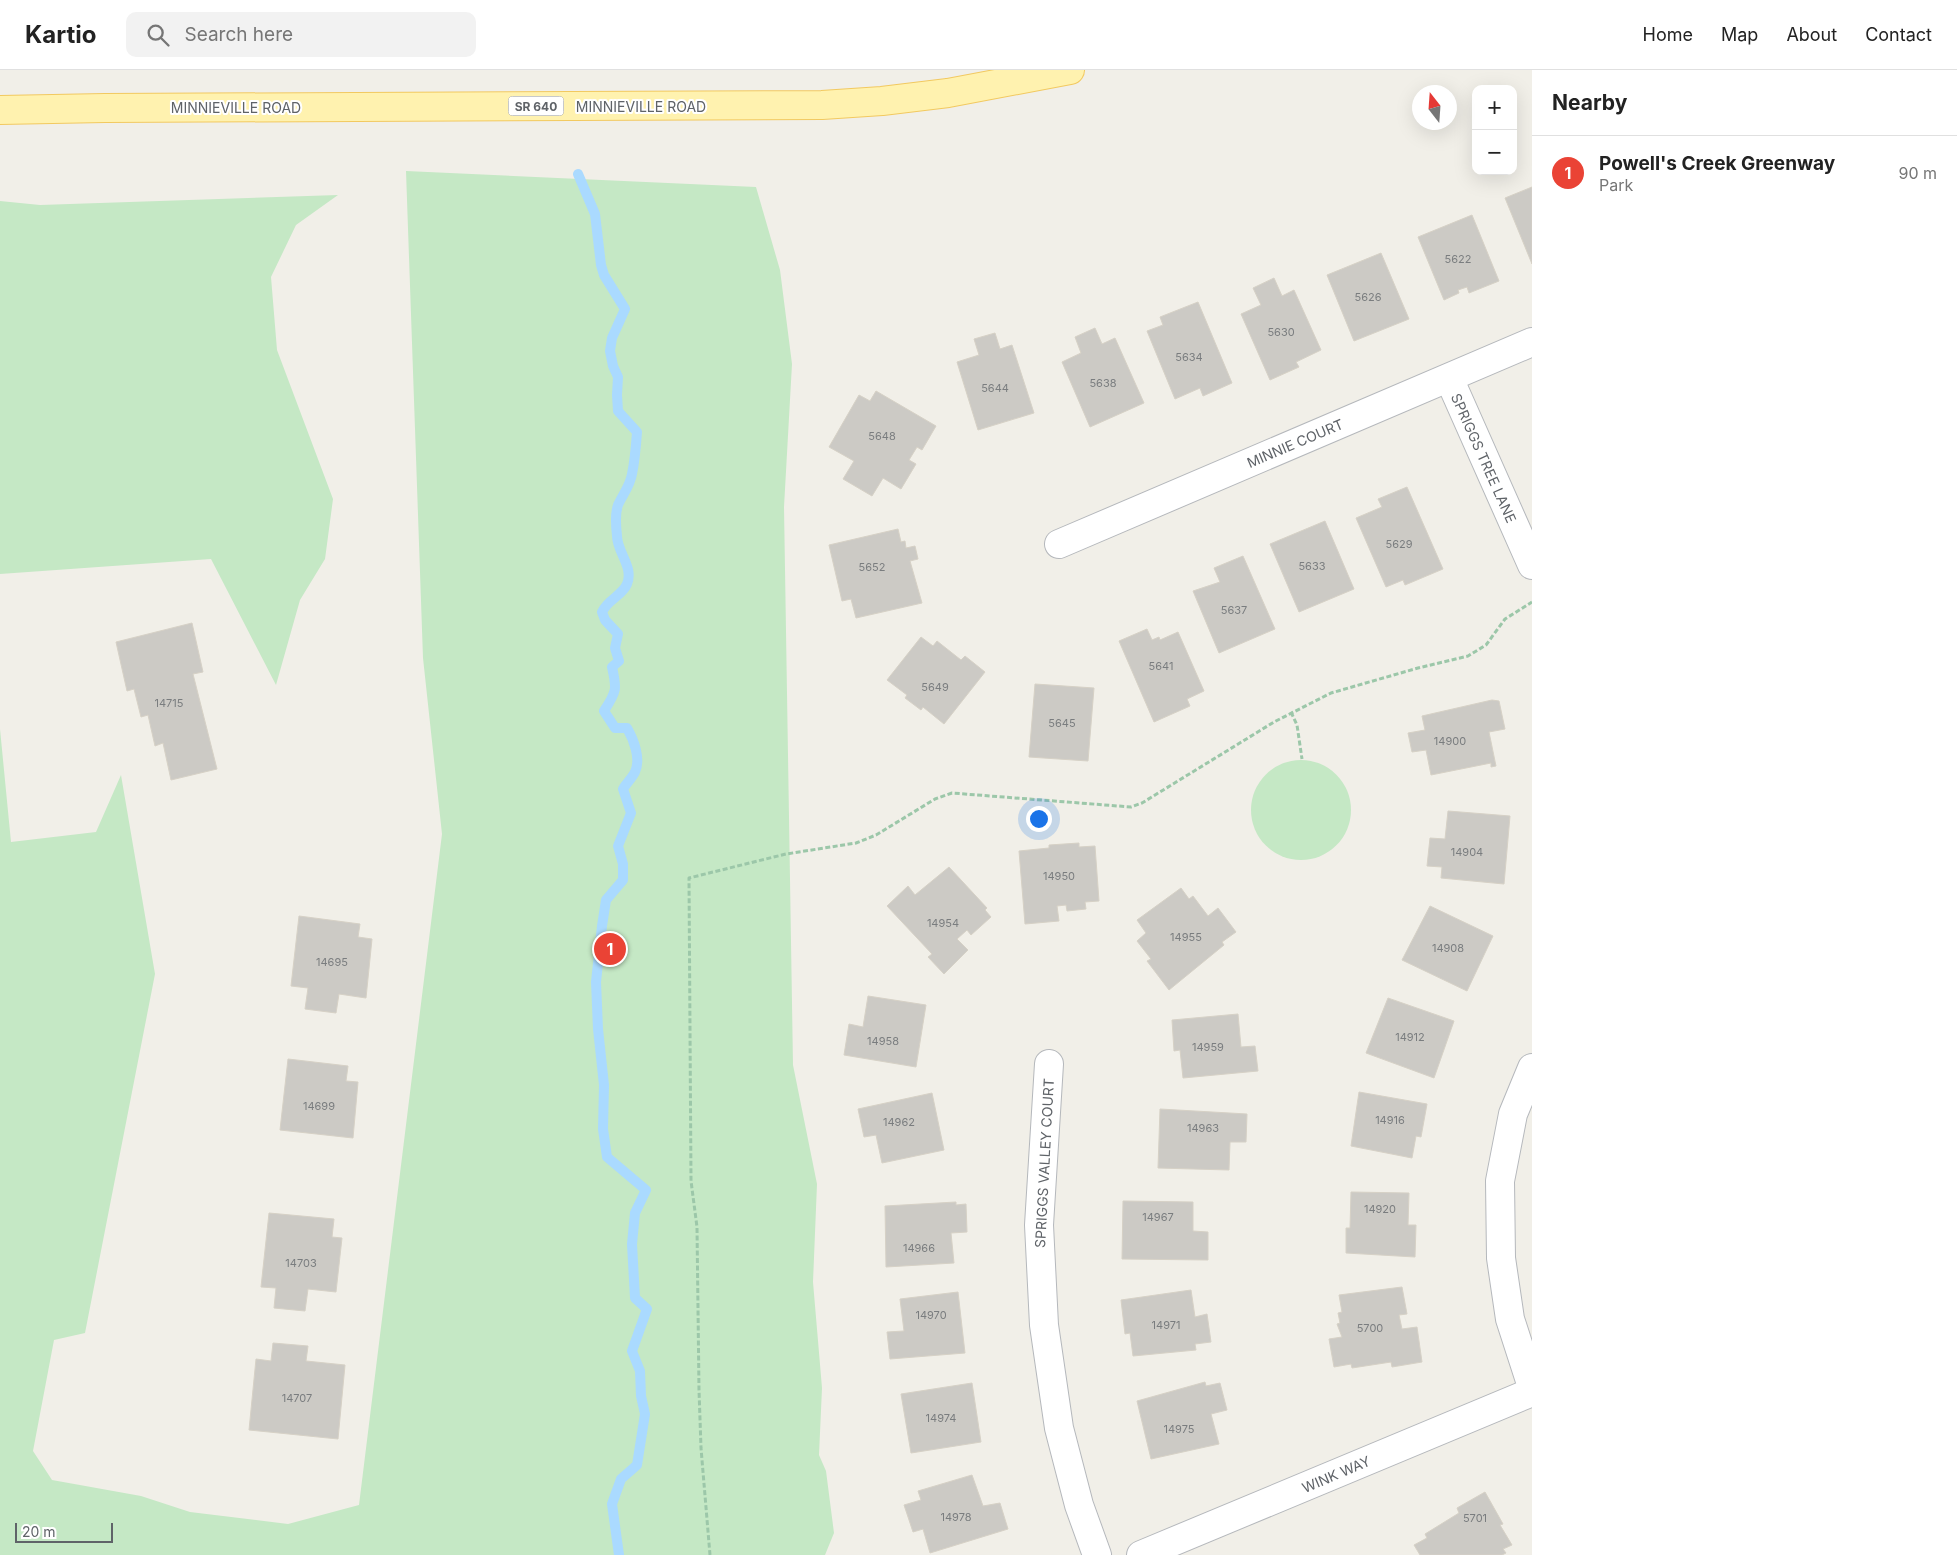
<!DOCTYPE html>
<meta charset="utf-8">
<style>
:root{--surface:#fff;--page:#f2f2f2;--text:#222;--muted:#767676;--line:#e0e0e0;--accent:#ea4335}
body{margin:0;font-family:Inter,sans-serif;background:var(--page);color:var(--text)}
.controls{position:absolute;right:15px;top:15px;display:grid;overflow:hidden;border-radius:10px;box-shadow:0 5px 20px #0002}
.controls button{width:45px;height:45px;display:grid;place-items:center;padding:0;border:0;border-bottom:1px solid var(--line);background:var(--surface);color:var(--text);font:25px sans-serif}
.compass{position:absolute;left:1412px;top:15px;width:45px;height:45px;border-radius:50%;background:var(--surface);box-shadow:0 5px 20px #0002;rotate:343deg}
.scale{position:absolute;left:15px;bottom:12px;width:98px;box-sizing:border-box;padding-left:5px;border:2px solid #5f6368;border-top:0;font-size:14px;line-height:18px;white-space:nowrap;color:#5f6368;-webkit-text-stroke:4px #fff;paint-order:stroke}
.you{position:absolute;left:1038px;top:748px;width:18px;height:18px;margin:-12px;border:4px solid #fff;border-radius:50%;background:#1a73e8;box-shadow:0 0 0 8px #1a73e833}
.badge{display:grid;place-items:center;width:32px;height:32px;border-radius:50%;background:var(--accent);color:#fff;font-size:16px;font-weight:700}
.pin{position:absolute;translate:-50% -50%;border:2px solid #fff;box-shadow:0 1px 5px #0006}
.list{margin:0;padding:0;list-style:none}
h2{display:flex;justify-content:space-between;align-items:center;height:65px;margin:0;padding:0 20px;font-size:21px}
h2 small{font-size:16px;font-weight:400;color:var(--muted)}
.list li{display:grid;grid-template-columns:32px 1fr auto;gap:15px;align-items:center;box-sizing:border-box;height:75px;padding:0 20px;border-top:1px solid var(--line)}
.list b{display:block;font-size:19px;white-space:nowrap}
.list p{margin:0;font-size:16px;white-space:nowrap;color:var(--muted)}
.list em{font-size:16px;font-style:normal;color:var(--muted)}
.icon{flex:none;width:28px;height:28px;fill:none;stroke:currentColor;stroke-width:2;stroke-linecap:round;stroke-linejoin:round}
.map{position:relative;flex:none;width:1532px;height:1485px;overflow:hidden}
header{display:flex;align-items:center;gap:30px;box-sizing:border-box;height:70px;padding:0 25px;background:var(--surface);border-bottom:1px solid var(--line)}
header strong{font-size:24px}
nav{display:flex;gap:28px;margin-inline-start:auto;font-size:18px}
.search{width:350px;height:45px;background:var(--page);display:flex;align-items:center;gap:12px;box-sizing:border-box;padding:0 18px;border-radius:10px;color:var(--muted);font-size:19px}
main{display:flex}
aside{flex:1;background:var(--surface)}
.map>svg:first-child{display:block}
.green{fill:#c5e8c5}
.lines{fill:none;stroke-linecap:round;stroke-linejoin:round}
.stream{stroke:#aadaff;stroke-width:10}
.building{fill:#cccac5;stroke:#d6d1c6}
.minor-casing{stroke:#b5b8bc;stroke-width:30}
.primary-casing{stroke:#f2c960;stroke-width:30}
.path{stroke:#9cc7a9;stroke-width:3;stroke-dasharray:5 2.5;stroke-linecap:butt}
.minor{stroke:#fff;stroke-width:28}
.primary{stroke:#fff2af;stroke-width:28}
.labels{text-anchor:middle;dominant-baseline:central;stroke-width:4;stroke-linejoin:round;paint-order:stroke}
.number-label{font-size:11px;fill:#7a7d7f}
.shield{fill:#fff;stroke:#8f9295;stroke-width:1}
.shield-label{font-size:12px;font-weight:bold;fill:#5f6368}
.street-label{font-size:14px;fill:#5f6368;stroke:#fff}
</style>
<header>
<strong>Kartio</strong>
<div class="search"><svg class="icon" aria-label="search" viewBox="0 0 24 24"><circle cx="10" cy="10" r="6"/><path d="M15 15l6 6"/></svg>Search here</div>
<nav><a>Home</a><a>Map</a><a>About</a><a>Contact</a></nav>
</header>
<main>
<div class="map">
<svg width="1532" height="1485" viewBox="0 0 1532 1485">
<rect width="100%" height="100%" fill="#f1efe8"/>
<g class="green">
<polygon points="406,101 756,117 780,200 792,294 784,437 793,995 817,1114 813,1212 822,1318 819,1385 826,1401 834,1463 825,1485 0,1485 0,659 11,772 96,762 121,705 155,904 85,1263 54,1270 33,1381 52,1410 141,1426 190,1442 288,1454 359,1435 442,764 423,588"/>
<polygon points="338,125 296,155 271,207 277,280 333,429 325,489 300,530 276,615 211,489 0,504 0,131 40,135"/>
<circle cx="1301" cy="740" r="50"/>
</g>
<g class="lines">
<path class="stream" d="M578 104 595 144 601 195 604 205 625 239 612 268 610 281 613 296 618 307 617 325 618 341 637 362C636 376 635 390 632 404 630 416 623 424 618 435 615 443 616 457 617 466 617 482 634 497 627 514 622 526 608 529 602 542L605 550 618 564 615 578 619 591 612 597C617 619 617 621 604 641L615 658H627C634 670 641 689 635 702 632 708 626 714 623 719L631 743 618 776 623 794V810L606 830 602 856 596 912 598 959 604 1015 603 1059 607 1087 646 1120 635 1143 632 1174 635 1228 647 1239 632 1281 640 1301 641 1326 645 1344 637 1395 621 1409 612 1434 619 1485"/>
</g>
<g class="building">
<polygon points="1532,117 1532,194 1505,128"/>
<polygon points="1472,145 1499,211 1469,223 1467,217 1458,220 1459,223 1444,230 1418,167"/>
<polygon points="1381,183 1409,249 1354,271 1327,205"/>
<polygon points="1274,208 1282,226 1294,220 1321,280 1296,292 1299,297 1270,310 1241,244 1261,235 1253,218"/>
<polygon points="1198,232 1232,313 1203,326 1200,318 1175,329 1147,261 1163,255 1160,247"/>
<polygon points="1095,258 1102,274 1115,268 1144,333 1090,357 1062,292 1081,283 1075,267"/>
<polygon points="995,263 1000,279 1012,275 1034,343 978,360 957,292 979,285 974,269"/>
<polygon points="876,321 936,356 922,380 917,377 909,390 916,394 901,419 883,408 872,426 843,409 854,391 829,377 859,325 870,331"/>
<polygon points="1407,417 1443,499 1405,515 1403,510 1386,517 1356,448 1382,437 1378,429"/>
<polygon points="1325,451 1354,519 1299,542 1270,474"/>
<polygon points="898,459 901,472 905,471 906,478 915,476 918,489 910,491 922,533 856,548 851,529 842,531 829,475"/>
<polygon points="1243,486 1275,559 1219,583 1193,521 1220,512 1214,498"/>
<polygon points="192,553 203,602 193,604 217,699 171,710 163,673 155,676 148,645 141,647 134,619 127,621 116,572"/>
<polygon points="1147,559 1152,570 1159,567 1160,570 1178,562 1204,621 1187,629 1190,636 1154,652 1119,571"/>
<polygon points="921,567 933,576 937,571 961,590 965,586 985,602 944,654 923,637 921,640 905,628 907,625 887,610"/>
<polygon points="1035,614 1094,618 1088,691 1029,687"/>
<polygon points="1492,630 1499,631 1505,659 1489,662 1496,696 1491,697 1491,693 1431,705 1426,680 1412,682 1408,663 1425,660 1422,646"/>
<polygon points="1448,741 1510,746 1504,814 1441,808 1442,797 1427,796 1430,768 1445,769"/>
<polygon points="1079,773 1079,777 1095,776 1099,831 1085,832 1086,839 1067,841 1066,835 1057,836 1059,851 1025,854 1019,781 1049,778 1049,775"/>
<polygon points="949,797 987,838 985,840 991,847 971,865 967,860 957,869 968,880 944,904 928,887 932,884 887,836 908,816 915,825"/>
<polygon points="1181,818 1189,829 1193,826 1208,846 1218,838 1236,862 1222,872 1224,875 1169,920 1147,891 1151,889 1137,871 1146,863 1137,850"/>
<polygon points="1430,836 1493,866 1467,921 1402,890"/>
<polygon points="299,846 360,854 358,867 372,869 366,928 339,924 336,943 305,939 308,918 291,916"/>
<polygon points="868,926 926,935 916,997 844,985 849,954 863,957"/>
<polygon points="1388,928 1454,951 1434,1008 1366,983"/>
<polygon points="1238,944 1241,977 1255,976 1258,1001 1183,1008 1180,980 1174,981 1172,950"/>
<polygon points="288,989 348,996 346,1011 358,1012 353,1068 280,1060"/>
<polygon points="1359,1022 1427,1034 1421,1067 1416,1066 1412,1088 1351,1076"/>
<polygon points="932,1023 944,1080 882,1093 876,1065 864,1067 858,1039"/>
<polygon points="1160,1039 1247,1044 1246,1072 1230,1072 1229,1100 1158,1098"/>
<polygon points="1351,1122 1409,1123 1408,1155 1416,1155 1415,1187 1346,1183 1346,1158 1350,1158"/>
<polygon points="1123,1131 1193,1132 1193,1161 1208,1162 1208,1190 1122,1189"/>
<polygon points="956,1132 956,1135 966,1134 967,1162 951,1163 954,1193 886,1197 885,1136"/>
<polygon points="269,1143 334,1149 332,1167 342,1168 336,1222 308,1219 305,1241 274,1238 276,1218 261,1217"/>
<polygon points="1402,1217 1407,1244 1399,1245 1402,1259 1417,1257 1422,1292 1392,1297 1391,1292 1352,1298 1351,1294 1334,1297 1329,1269 1342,1267 1337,1254 1340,1253 1338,1243 1342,1242 1339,1225"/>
<polygon points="1191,1220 1195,1247 1207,1244 1211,1272 1195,1274 1196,1280 1133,1286 1130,1263 1125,1264 1121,1230"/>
<polygon points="958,1222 965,1283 890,1289 887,1262 904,1261 900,1229"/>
<polygon points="273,1273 308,1276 306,1291 345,1295 338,1369 249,1360 256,1289 271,1291"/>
<polygon points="1205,1312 1206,1316 1220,1313 1227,1340 1211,1344 1219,1374 1151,1389 1137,1331"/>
<polygon points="972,1313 981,1372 911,1383 901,1324"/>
<polygon points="972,1405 983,1436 1000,1433 1008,1459 930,1483 923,1459 913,1462 904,1435 921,1430 918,1421"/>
<polygon points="1485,1422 1503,1454 1500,1455 1512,1475 1503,1479 1506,1483 1502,1485 1420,1485 1414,1475 1427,1468 1425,1464 1459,1443 1457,1438"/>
</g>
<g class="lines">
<g class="minor-casing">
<g id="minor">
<polyline points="1449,308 1532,495"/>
<polyline points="1059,474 1532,272"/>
<polyline points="1049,994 1039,1155 1044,1255 1059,1358 1079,1435 1097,1485"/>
<polyline points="1532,998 1513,1044 1500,1111 1501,1188 1510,1249 1532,1317"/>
<polyline points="1141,1485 1532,1322"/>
</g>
</g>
<g class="primary-casing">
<polyline id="primary" points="0,40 105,38 822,35 882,31 948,23 1070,0"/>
</g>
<g class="path">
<polyline points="1291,642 1297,655 1302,689"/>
<polyline points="710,1485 701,1378 699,1320 697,1157 691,1111 689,808 786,784 856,773 876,765 935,729 952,723 1131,737 1142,733 1274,652 1331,623 1418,598 1468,586 1486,575 1505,549 1532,532"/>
</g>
<use href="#minor" class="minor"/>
<use href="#primary" class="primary"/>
</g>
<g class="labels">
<g class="number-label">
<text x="1458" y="189">5622</text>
<text x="1368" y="227">5626</text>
<text x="1281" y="262">5630</text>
<text x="1189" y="287">5634</text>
<text x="1103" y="313">5638</text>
<text x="995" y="318">5644</text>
<text x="882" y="366">5648</text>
<text x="1399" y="474">5629</text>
<text x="1312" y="496">5633</text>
<text x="872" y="497">5652</text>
<text x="1234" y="540">5637</text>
<text x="1161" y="596">5641</text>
<text x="935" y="617">5649</text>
<text x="169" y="633">14715</text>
<text x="1062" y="653">5645</text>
<text x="1450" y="671">14900</text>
<text x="1467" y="782">14904</text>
<text x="1059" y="806">14950</text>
<text x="943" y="853">14954</text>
<text x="1186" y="867">14955</text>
<text x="1448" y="878">14908</text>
<text x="332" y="892">14695</text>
<text x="1410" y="967">14912</text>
<text x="883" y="971">14958</text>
<text x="1208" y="977">14959</text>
<text x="319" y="1036">14699</text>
<text x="1390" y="1050">14916</text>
<text x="899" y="1052">14962</text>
<text x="1203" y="1058">14963</text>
<text x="1380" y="1139">14920</text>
<text x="1158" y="1147">14967</text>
<text x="919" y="1178">14966</text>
<text x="301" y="1193">14703</text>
<text x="931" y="1245">14970</text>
<text x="1166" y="1255">14971</text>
<text x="1370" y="1258">5700</text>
<text x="297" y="1328">14707</text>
<text x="941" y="1348">14974</text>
<text x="1179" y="1359">14975</text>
<text x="956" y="1447">14978</text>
<text x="1475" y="1448">5701</text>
</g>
<rect class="shield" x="508.5" y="26.5" width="55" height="19" rx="4"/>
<g class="shield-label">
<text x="536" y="36">SR 640</text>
</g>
<g class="street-label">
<text x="641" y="36">MINNIEVILLE ROAD</text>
<text x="236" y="37">MINNIEVILLE ROAD</text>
<text transform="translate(1295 373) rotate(-23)">MINNIE COURT</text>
<text transform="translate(1484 388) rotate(66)">SPRIGGS TREE LANE</text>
<text transform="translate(1044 1093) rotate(-87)">SPRIGGS VALLEY COURT</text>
<text transform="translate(1336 1404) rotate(-23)">WINK WAY</text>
</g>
</g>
</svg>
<div class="controls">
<button>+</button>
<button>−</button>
</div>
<svg class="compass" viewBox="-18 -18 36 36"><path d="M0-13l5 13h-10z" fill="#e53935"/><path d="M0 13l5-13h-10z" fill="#767676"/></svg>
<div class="scale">20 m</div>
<div class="you"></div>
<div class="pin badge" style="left:610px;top:879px">1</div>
</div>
<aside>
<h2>Nearby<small></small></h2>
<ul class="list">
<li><span class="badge">1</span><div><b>Powell's Creek Greenway</b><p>Park</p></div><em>90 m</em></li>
</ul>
</aside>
</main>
